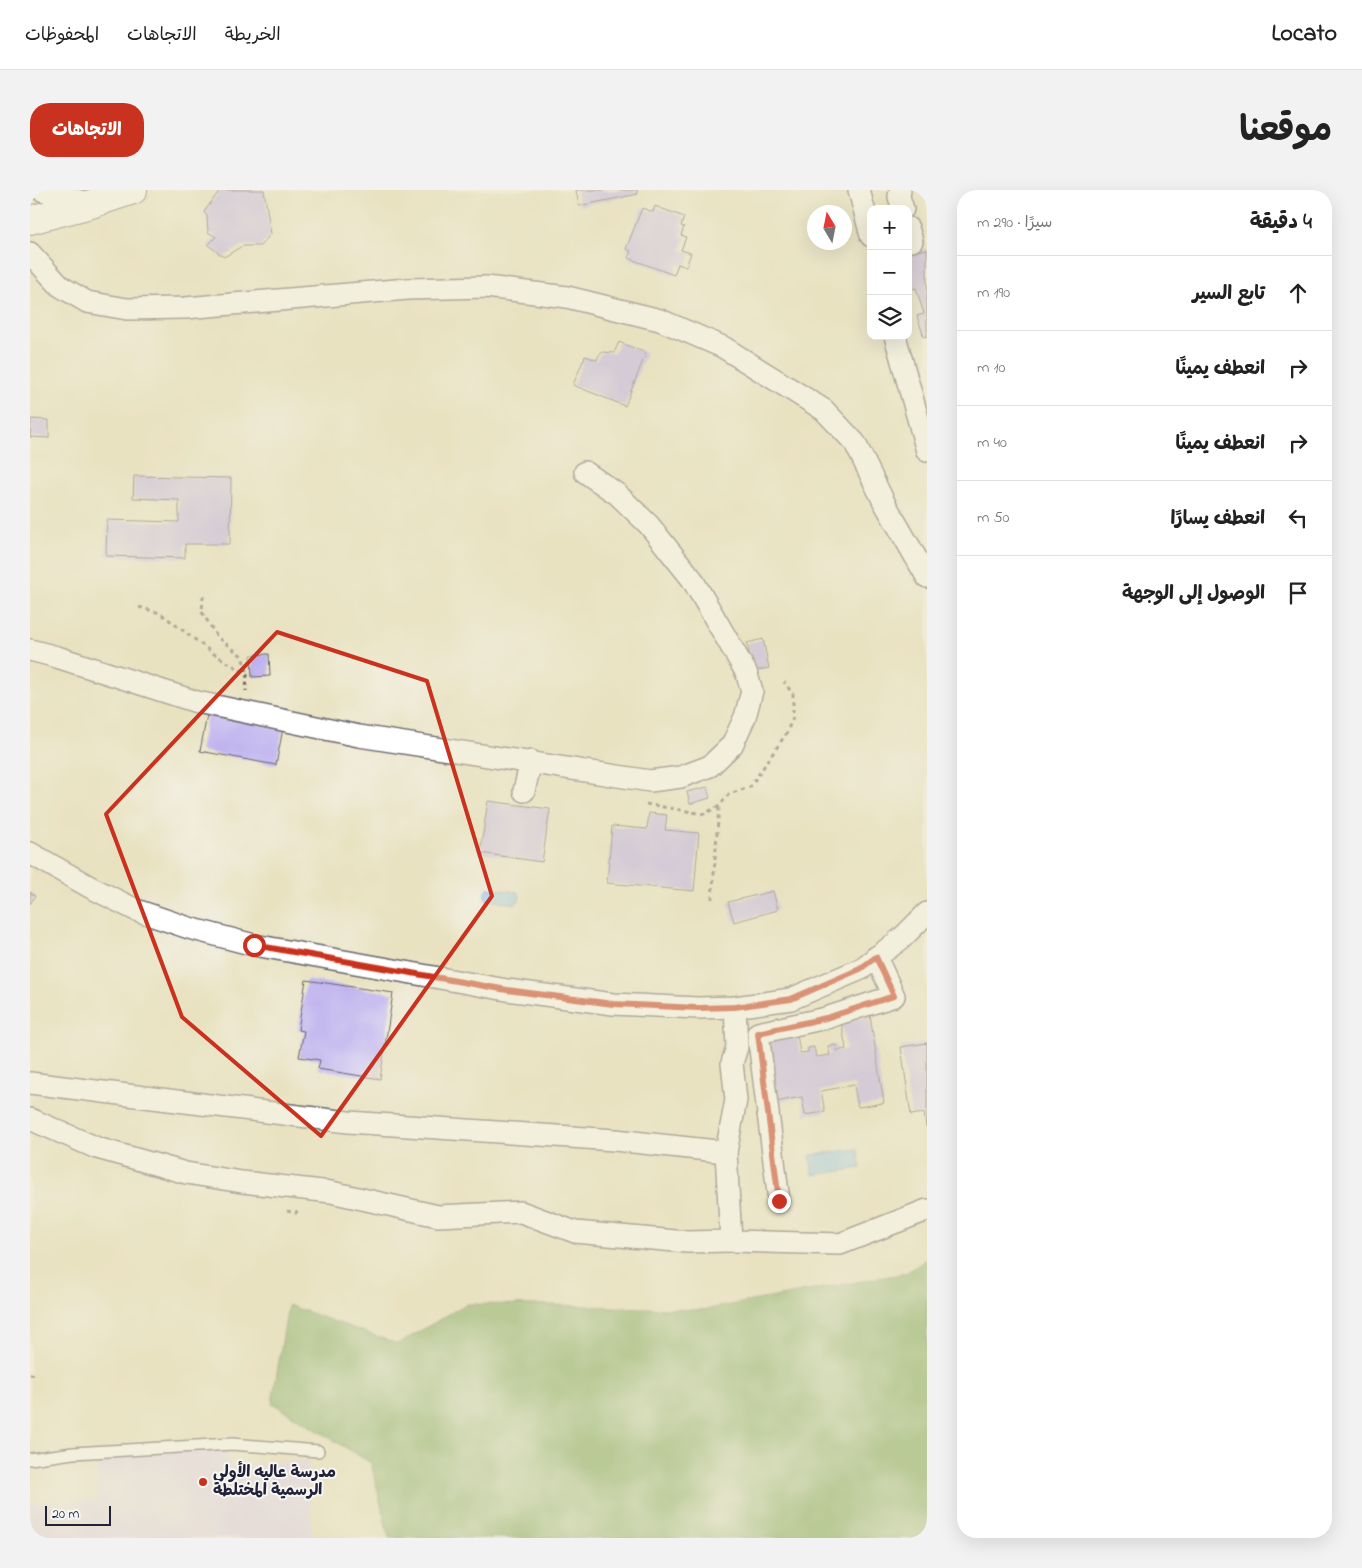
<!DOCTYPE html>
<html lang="ar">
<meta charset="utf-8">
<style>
:root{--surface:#fff;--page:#f2f2f2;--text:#222;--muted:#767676;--line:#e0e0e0;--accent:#c8321e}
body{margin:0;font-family:"Indie Flower","Playpen Sans Arabic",sans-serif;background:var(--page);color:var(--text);direction:rtl}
.controls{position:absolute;right:15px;top:15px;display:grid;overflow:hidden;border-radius:10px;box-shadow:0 5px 20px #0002}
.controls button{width:45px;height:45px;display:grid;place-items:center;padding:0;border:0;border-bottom:1px solid var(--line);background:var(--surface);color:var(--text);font:25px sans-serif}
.compass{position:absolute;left:777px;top:15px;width:45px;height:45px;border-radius:50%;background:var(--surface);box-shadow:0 5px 20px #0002;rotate:350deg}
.scale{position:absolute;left:15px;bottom:12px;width:66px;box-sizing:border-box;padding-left:5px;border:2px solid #22223b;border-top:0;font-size:14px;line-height:18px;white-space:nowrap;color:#22223b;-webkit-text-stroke:4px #f6f6f2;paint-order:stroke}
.stop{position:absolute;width:15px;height:15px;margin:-11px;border:4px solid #c8321e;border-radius:50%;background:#fff}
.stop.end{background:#c8321e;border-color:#fff;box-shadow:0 1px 5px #0008}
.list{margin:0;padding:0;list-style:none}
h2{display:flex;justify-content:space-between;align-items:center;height:65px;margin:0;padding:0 20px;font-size:21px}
h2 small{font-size:16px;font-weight:400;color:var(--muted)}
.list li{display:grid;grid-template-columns:32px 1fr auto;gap:15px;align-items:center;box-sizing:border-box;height:75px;padding:0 20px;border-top:1px solid var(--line)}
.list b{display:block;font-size:19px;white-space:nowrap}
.list em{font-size:16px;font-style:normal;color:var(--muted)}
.icon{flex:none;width:28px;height:28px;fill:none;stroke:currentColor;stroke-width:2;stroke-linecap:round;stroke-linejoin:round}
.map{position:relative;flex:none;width:897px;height:1348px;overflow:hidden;direction:ltr;border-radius:20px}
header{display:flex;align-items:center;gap:30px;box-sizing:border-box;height:70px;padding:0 25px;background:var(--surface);border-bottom:1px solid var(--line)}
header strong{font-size:24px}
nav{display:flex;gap:28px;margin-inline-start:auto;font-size:18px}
.intro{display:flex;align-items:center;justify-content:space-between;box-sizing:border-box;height:120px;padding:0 30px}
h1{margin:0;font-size:35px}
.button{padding:12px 22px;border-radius:20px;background:var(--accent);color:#fff;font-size:18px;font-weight:700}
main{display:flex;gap:30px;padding:0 30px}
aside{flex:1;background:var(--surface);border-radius:20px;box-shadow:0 5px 20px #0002}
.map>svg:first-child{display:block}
.built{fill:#e0d4f4}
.forest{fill:#81ad65;stroke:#526850}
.water{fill:#78bcee;stroke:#4d6f94}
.building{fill:#bdb0ef}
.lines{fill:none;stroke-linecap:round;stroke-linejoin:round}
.lane-casing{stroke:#68656a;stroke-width:14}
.street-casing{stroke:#68656a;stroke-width:24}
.secondary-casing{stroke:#68656a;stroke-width:30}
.path{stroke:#68656a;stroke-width:3;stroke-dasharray:4 4;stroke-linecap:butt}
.lane{stroke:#fff;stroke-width:11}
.street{stroke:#fff;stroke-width:21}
.secondary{stroke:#fff;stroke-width:28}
.route{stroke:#c8321e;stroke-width:6}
.marked{fill:none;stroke:#c8321e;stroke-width:4;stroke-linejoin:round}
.poi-dot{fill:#c8321e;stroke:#f6f6f2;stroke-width:2}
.labels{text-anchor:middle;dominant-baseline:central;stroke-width:4;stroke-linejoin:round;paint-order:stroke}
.poi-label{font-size:16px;font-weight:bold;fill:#22223b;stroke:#f6f6f2;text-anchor:start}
</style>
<header>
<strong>Locato</strong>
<nav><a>الخريطة</a><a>الاتجاهات</a><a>المحفوظات</a></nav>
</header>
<div class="intro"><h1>موقعنا</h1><a class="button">الاتجاهات</a></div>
<main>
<aside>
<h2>4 دقيقة<small>سيرًا · 290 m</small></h2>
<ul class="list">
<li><svg class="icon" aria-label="ahead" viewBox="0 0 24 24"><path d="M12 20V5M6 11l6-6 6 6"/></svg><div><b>تابع السير</b></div><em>190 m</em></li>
<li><svg class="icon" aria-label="right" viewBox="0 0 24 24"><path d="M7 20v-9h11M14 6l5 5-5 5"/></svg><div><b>انعطف يمينًا</b></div><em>10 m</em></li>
<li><svg class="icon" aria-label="right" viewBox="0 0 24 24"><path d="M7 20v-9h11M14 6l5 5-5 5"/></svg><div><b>انعطف يمينًا</b></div><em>40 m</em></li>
<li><svg class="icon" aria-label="left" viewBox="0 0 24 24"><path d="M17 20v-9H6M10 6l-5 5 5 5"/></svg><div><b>انعطف يسارًا</b></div><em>50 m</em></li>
<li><svg class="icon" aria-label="arrive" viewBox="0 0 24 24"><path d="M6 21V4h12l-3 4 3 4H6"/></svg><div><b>الوصول إلى الوجهة</b></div></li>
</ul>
</aside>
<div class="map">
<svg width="897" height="1348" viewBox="0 0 897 1348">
<rect width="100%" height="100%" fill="#f6f6f2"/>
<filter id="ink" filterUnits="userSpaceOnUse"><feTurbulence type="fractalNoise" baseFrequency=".02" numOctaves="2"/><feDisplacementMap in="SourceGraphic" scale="10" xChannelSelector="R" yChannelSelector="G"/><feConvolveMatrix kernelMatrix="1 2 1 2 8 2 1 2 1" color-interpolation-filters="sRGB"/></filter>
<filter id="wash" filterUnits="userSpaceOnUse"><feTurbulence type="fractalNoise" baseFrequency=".0096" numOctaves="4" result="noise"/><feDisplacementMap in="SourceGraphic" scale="20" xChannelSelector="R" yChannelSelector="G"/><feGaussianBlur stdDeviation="1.12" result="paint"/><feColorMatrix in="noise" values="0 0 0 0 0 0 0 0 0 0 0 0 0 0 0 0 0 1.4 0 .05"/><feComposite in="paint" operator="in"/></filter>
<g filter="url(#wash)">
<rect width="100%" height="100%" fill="#e9e2c1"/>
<polygon class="built" points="198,1258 199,1275 278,1270 282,1348 1,1348 0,1313 68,1309 66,1266"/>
<polygon class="forest" points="897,1069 897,1348 359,1348 341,1273 242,1213 258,1115 368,1154 436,1114 523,1115 672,1120 876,1083"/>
<g class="water">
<polygon points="458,698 488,702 490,706 489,711 485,714 457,710 455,706 455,702"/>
<polygon points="827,959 831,978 783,985 780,965"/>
</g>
<g id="blocks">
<g class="building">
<polygon points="190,0 234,0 241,44 230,56 212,56 194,67 178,55 186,47 178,42 177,26 174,22"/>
<polygon points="546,0 607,0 608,4 549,16"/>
<polygon points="625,16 654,27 651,36 654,37 651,45 656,47 651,60 661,63 656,77 648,74 644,85 598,68 601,61 596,59 612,18 623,22"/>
<polygon points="897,59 897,146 894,147 887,126 894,124 886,98 883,99 878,84 878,75 882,74 878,63"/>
<polygon points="589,152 616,163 595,216 543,195 555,166 567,170 569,165 573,162 584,163"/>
<polygon points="1,229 19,230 19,248 0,247"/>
<polygon points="104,286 201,288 200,354 155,354 155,368 76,366 77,330 149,332 149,310 103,308"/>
<polygon points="733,449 739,478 723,481 717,453"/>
<polygon points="239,464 240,486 222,487 221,465"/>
<polygon points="178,520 253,538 246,575 170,561"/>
<polygon points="677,597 680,608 660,614 657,602"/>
<polygon points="458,611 520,619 512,672 450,663"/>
<polygon points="619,623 637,625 635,640 669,643 664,701 577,693 582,636 617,639"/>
<polygon points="743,701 748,720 704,732 698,712"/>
<polygon points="0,702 5,706 0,714"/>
<polygon points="276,790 363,803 350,889 288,879 290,870 269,867 274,841 268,840"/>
<polygon points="840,826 854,913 828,917 824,895 791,901 795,922 775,925 772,907 745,912 733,844 766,838 770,863 778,862 778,858 784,857 786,867 800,865 798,856 806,855 807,861 816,859 811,831"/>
<polygon points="897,853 897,937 896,937 894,923 881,925 871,857"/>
</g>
</g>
</g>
<g filter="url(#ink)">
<use href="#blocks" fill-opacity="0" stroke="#68656a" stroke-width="1"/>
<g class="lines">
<g class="lane-casing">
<polyline id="lane" points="0,1269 43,1263 202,1254 288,1261"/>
</g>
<g class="street-casing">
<g id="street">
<polyline points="11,0 61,14"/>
<polyline points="829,0 841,46"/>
<polyline points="870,0 869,7 873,19"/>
<polyline points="878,38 882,51"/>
<polyline points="0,63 30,96 57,112 97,119 155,118 378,99 456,97 537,107 630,130 693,157 794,220 825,253 854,312 897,387"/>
<polyline points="865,146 897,261"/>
<polyline points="0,460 27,467 167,512 329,546 620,591 651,587 680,576 702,555 715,527 722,501 716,482 662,389 619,335 587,304 555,282"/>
<polyline points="494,601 501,571"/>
<polyline points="0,663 60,697 106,720 159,738 224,755 477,800 583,814 668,818 705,817 761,809 831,779 872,748 897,723"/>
<polyline points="0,893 318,932 585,950 696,962 706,910 702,873 707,857 705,817"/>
<polyline points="0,929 67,958 156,983 212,992 301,1002 408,1026 491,1022 545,1042 657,1052 701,1051 696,962"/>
<polyline points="749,1011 728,843 796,828 864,806 846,767"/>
<polyline points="701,1051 810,1054 897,1020"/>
</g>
</g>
<g class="secondary-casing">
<polyline id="secondary" points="0,30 61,14 103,0"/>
</g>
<g class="path">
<polyline points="173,406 172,422 187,447 212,466 217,483"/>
<polyline points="109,417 130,423 184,464 217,484 216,501"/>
<polyline points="616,614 674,624 689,616 699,604 720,597 756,544 763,527 763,504 754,492"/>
<polyline points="682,709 689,617"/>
<polyline points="257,1021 266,1023 268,1018"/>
<polyline points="0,1184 5,1185"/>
</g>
<use href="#lane" class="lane"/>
<use href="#street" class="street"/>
<use href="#secondary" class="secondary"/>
</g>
</g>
<g class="lines" filter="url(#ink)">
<polyline class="route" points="224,755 477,800 583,814 668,818 705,817 761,809 830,779 846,767 864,806 796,828 728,843 749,1011"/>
</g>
<path d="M0 0H897V1348H0ZM247 442 397 491 462 706 291 946 152 827 76 624Z" fill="#e9e2c1" fill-opacity=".55" fill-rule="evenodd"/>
<path class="marked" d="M247 442 397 491 462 706 291 946 152 827 76 624Z"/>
<circle class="poi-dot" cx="173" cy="1292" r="5"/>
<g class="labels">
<g class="poi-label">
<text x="183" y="1283">مدرسة عاليه الأولى<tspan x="183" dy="18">الرسمية المختلطة</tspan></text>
</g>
</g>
</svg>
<div class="controls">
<button>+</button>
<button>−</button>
<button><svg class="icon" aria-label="layers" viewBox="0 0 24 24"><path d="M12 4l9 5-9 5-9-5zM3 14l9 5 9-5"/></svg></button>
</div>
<svg class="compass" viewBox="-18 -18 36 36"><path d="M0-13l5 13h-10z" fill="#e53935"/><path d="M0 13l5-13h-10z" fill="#767676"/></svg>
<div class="scale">20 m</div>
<div class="stop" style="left:224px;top:755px"></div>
<div class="stop end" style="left:749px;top:1011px"></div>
</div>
</main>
